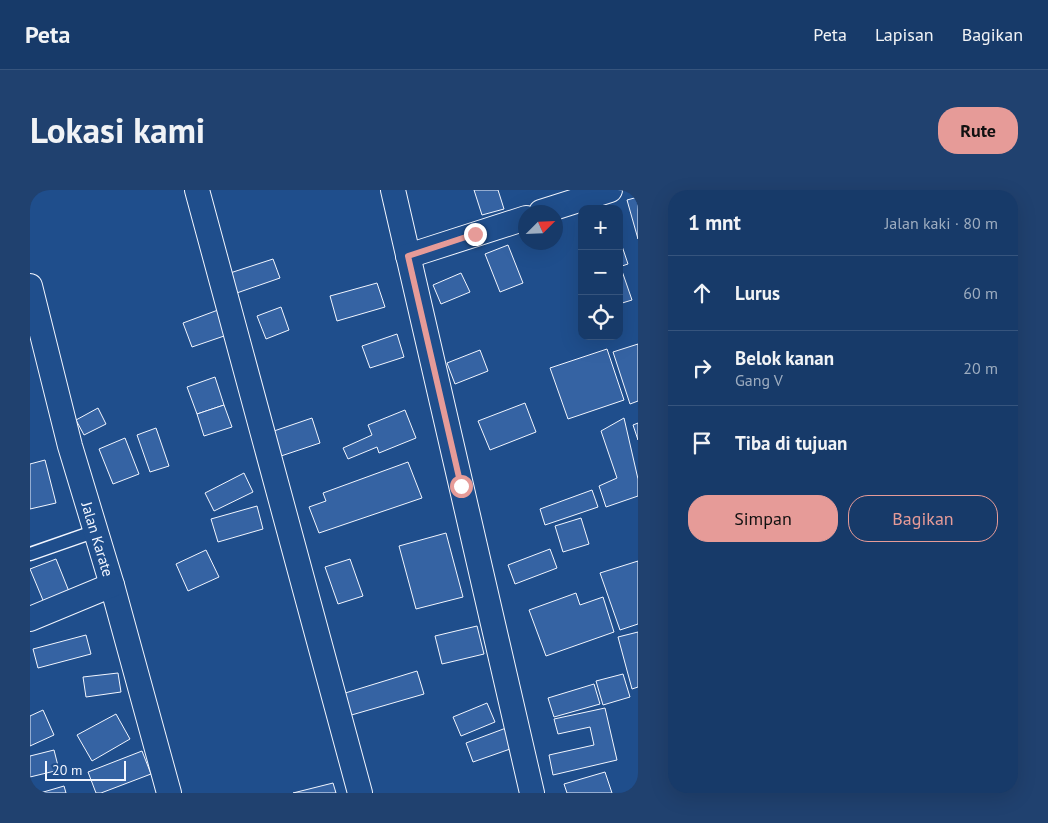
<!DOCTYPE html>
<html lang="id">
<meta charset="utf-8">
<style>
:root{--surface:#173a69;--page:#20416f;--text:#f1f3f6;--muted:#9eadc0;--line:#36547d;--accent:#e69b98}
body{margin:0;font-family:"PT Sans",sans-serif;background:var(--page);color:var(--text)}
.controls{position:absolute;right:15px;top:15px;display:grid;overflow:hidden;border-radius:10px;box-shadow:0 5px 20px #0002}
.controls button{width:45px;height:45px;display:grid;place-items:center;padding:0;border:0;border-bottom:1px solid var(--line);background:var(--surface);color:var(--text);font:25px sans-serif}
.compass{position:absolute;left:488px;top:15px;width:45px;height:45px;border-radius:50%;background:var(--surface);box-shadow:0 5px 20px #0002;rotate:66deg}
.scale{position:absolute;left:15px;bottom:12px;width:81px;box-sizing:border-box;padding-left:5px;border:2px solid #f2f6ff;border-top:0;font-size:14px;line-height:18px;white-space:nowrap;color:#f2f6ff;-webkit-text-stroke:4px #1f4e8c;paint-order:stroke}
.stop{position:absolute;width:15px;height:15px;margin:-11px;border:4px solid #e69b98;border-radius:50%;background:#fff}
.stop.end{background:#e69b98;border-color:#fff;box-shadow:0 1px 5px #0008}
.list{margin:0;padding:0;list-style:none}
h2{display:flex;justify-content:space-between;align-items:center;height:65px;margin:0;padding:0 20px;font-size:21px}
h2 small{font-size:16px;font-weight:400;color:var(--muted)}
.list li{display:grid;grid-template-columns:32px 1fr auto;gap:15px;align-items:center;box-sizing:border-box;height:75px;padding:0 20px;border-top:1px solid var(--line)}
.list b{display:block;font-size:19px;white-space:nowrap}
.list p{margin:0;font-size:16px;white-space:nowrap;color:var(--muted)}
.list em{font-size:16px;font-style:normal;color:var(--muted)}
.actions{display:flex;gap:10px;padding:15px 20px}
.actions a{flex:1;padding:11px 0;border:1px solid var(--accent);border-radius:20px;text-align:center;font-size:18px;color:var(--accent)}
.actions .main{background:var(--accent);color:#111}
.icon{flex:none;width:28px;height:28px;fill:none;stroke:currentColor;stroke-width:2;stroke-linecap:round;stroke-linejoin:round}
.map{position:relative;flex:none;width:608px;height:603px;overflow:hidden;border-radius:20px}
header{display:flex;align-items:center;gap:30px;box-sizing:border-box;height:70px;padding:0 25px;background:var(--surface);border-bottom:1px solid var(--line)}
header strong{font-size:24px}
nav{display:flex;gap:28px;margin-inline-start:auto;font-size:18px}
.intro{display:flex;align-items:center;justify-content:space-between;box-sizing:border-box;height:120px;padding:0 30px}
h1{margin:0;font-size:35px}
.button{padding:12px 22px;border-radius:20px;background:var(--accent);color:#111;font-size:18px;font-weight:700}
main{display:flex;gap:30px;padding:0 30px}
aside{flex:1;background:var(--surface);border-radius:20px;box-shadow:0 5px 20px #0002}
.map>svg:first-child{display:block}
.building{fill:#3563a3;stroke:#f2f6ff}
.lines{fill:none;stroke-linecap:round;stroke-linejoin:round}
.lane-casing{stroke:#f2f6ff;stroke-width:15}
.street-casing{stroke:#f2f6ff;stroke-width:26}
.lane{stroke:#1f4e8c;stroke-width:12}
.street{stroke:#1f4e8c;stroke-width:24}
.route{stroke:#e69b98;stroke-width:6}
.labels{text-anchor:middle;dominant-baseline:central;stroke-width:4;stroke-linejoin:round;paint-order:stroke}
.street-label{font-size:15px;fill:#f2f6ff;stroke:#1f4e8c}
</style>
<header>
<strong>Peta</strong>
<nav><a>Peta</a><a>Lapisan</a><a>Bagikan</a></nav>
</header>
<div class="intro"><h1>Lokasi kami</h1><a class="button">Rute</a></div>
<main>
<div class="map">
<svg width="608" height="603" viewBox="0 0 608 603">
<rect width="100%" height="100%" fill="#1f4e8c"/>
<g class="building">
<polygon points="444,0 468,0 474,19 452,25"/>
<polygon points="608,7 608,49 597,10"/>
<polygon points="589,47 598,74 589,77"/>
<polygon points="478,55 493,93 470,102 455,64"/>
<polygon points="243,69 250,88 201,105 194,85"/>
<polygon points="592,81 602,110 589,114 589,82"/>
<polygon points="431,83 440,102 411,114 403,95"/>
<polygon points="347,93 355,117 307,131 300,106"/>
<polygon points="251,117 259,140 236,149 227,126"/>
<polygon points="188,120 197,145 162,157 153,133"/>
<polygon points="367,144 374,167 340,178 332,156"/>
<polygon points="608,154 608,211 600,214 583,162"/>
<polygon points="577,159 594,210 538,229 520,178"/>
<polygon points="450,160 458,181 425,194 417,173"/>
<polygon points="185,187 194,215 167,224 157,197"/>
<polygon points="495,213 506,242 460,260 448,231"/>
<polygon points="194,215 202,237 174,246 167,224"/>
<polygon points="68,218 76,234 54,245 46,230"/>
<polygon points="375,220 386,248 349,263 347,257 318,269 313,258 342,245 338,235"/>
<polygon points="282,228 290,253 248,267 241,242"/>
<polygon points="594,228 608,289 608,306 576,317 569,296 587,288 571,241"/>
<polygon points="608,233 608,250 603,235"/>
<polygon points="126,238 139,276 120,282 107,245"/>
<polygon points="95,248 109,284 83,294 69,259"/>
<polygon points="15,270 26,313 0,319 0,274"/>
<polygon points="378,272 392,308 289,343 279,317 296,311 293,303"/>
<polygon points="214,283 223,302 184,321 175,303"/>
<polygon points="562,300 568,317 515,335 510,319"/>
<polygon points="227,316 233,339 188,352 181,329"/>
<polygon points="551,328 559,354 533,362 525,336"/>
<polygon points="416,343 433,407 386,419 369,356"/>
<polygon points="520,359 527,378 485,394 478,375"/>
<polygon points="176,360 189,387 158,401 146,374"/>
<polygon points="26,369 40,404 15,415 0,379"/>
<polygon points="320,369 333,406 308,414 295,377"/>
<polygon points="608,371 608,434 590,440 570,383"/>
<polygon points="546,403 550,415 573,407 584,442 516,466 499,420"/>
<polygon points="447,436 454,464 412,474 405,446"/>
<polygon points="608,442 608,497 602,499 588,447"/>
<polygon points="56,445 61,464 8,478 3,459"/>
<polygon points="387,481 394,504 318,526 312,504"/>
<polygon points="88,483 91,502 56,507 53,487"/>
<polygon points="593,484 600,507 573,515 566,491"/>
<polygon points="564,494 570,514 524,527 518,508"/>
<polygon points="457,513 465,532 431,546 423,527"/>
<polygon points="575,518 587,570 523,585 519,565 564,555 560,537 528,544 524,529"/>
<polygon points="13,520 24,545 0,556 0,526"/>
<polygon points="86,524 100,549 62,571 47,545"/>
<polygon points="476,538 483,558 443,572 436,553"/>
<polygon points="24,560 29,580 0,587 0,566"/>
<polygon points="112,561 121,584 71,603 66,603 58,582"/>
<polygon points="575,582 582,603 537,603 534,594"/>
<polygon points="303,593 306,603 263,603"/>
<polygon points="34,596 36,603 10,603"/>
</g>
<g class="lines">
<g class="lane-casing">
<polyline id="lane" points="0,364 66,341"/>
</g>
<g class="street-casing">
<g id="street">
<polyline points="167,0 330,603"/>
<polyline points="363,0 502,603"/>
<polyline points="511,22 580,0"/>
<polyline points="378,66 496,28"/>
<path id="s1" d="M0 96 40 256 82 395 139 603"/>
<polyline points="0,429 82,395"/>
</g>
</g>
<use href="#lane" class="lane"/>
<use href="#street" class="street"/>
</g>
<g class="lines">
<polyline class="route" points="431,296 378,66 445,44"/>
</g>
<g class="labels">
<g class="street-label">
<text stroke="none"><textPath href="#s1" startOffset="262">Jalan Karate</textPath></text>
</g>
</g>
</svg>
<div class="controls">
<button>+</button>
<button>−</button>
<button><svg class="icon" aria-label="locate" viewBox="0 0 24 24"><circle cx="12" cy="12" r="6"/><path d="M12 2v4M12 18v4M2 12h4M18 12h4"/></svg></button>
</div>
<svg class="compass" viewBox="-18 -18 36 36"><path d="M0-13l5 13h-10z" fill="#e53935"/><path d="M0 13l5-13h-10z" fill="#9eadc0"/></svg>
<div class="scale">20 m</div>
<div class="stop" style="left:431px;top:296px"></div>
<div class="stop end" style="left:445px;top:44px"></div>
</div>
<aside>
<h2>1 mnt<small>Jalan kaki · 80 m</small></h2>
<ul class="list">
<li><svg class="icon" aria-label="ahead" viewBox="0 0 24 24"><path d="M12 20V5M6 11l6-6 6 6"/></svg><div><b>Lurus</b></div><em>60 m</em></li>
<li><svg class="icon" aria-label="right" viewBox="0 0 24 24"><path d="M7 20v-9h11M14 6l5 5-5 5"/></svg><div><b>Belok kanan</b><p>Gang V</p></div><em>20 m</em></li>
<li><svg class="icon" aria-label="arrive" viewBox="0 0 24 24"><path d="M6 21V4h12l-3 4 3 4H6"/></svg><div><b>Tiba di tujuan</b></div></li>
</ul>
<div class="actions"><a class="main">Simpan</a><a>Bagikan</a></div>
</aside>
</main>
